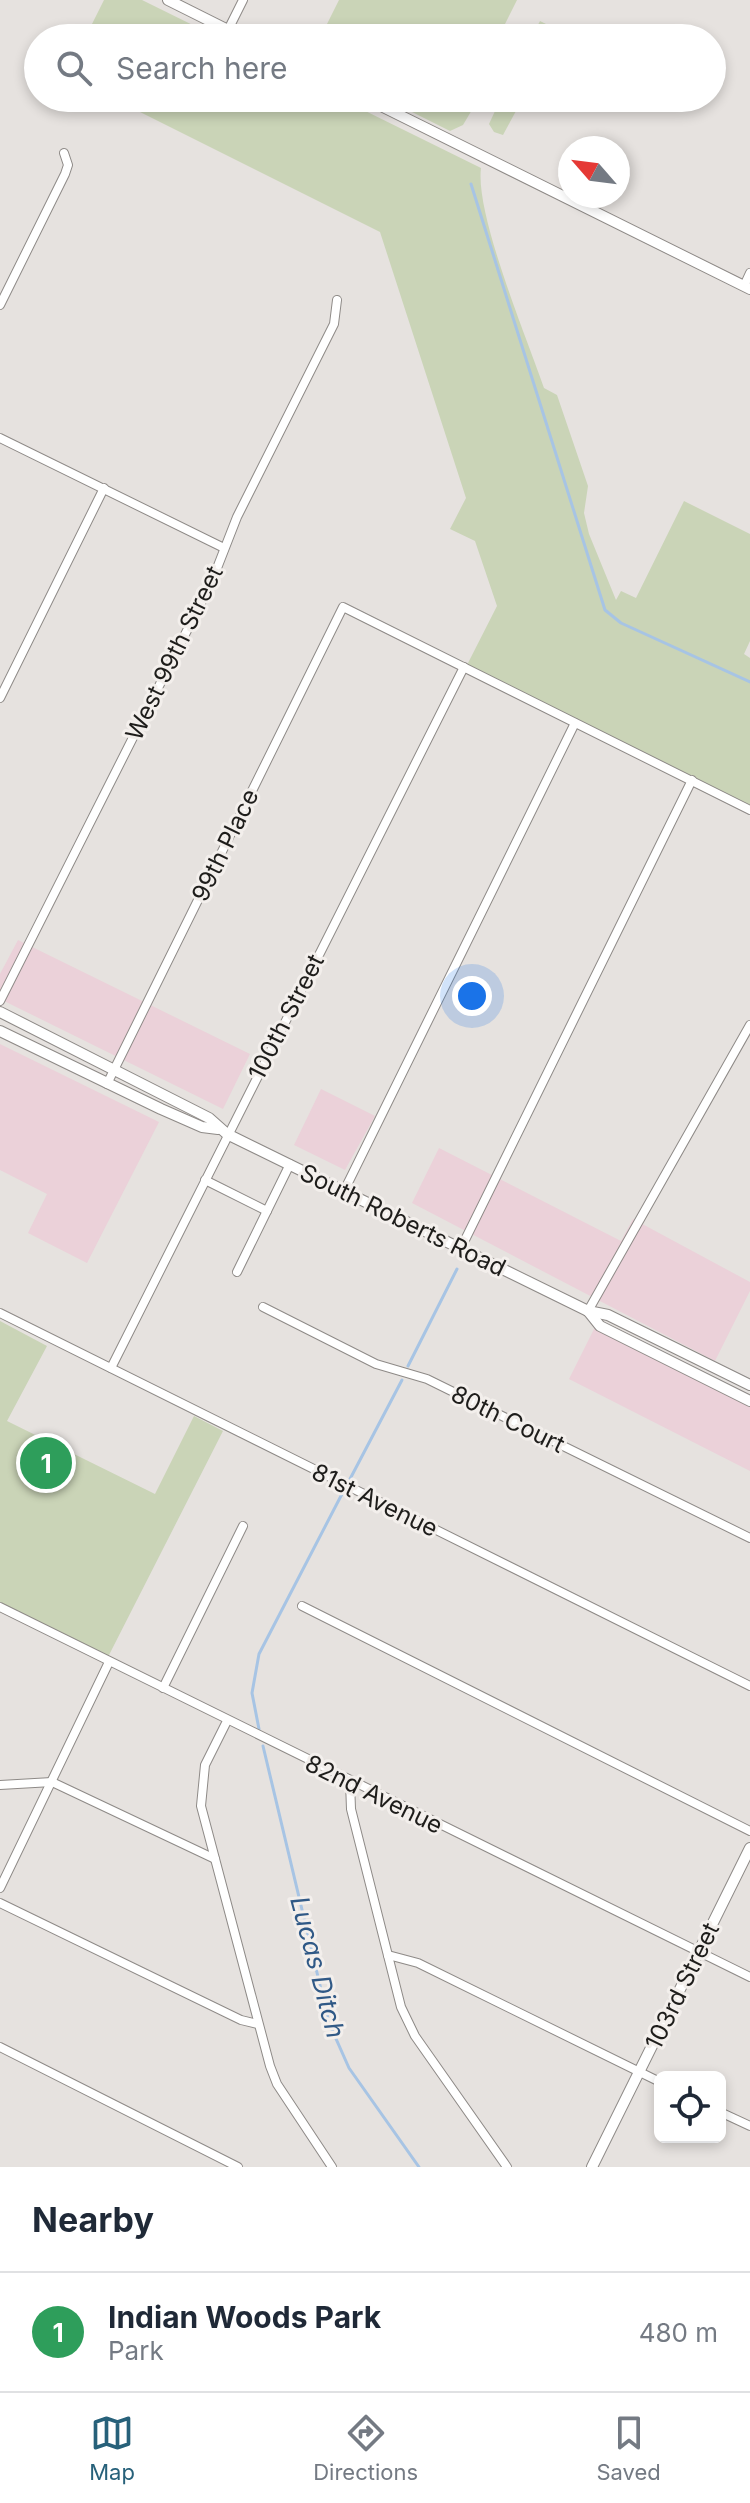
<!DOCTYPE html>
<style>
:root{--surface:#fff;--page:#f2f2f3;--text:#1f2937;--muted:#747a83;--line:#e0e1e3;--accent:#27617a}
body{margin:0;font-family:Inter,sans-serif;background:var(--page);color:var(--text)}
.controls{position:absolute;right:24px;bottom:24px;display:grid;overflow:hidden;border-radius:12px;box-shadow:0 4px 12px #0003}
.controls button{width:72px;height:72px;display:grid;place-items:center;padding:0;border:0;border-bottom:2px solid var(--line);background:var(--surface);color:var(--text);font:40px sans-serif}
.compass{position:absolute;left:558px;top:136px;width:72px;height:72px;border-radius:50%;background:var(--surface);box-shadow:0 4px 12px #0003;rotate:298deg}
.you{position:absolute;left:472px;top:996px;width:28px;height:28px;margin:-20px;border:6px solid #fff;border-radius:50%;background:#1a73e8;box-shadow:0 0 0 12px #1a73e833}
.badge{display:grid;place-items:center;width:52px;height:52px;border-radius:50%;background:var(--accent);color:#fff;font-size:26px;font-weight:700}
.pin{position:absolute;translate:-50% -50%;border:4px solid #fff;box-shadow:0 2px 8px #0006}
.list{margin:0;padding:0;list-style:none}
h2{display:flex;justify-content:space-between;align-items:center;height:104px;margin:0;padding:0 32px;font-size:34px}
h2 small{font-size:26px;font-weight:400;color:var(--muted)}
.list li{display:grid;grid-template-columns:52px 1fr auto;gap:24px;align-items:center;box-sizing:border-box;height:120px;padding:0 32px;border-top:2px solid var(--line)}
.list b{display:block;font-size:30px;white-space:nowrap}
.list p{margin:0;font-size:26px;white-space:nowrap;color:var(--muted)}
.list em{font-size:26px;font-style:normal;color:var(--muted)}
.icon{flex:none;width:44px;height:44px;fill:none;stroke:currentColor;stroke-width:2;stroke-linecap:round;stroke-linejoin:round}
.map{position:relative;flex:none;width:750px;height:2167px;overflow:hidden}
.search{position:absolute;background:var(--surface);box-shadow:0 4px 12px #0003;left:24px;right:24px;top:24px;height:88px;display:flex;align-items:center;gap:20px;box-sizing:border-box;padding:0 28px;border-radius:44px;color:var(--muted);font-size:30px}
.sheet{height:224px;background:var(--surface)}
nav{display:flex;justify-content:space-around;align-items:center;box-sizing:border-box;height:112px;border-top:2px solid var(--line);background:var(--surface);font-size:22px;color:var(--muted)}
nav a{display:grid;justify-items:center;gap:4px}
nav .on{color:var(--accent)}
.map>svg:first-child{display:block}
.commercial{fill:#ebd1d9}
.green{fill:#cad4b7}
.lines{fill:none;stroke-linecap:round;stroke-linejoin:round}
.stream{stroke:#a7c4e4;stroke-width:3}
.minor-casing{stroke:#8e8a87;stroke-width:10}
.tertiary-casing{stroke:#8e8a87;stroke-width:12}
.minor{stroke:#fff;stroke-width:8}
.tertiary{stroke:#fff;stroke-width:10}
.labels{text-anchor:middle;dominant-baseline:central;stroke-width:6;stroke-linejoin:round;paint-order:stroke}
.street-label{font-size:24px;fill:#1e1d1b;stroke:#f3efec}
.water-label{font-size:26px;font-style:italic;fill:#305986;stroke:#f3efec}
</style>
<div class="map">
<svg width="750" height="2167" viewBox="0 0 750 2167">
<rect width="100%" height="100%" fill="#e6e2df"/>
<g class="commercial">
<polygon points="18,940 250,1054 223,1109 0,999 0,974"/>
<polygon points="0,1044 159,1122 87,1263 28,1233 47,1194 0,1170"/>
<polygon points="321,1089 375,1116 345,1170 294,1145"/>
<polygon points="439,1148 621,1241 633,1219 750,1282 750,1291 715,1361 412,1203"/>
<polygon points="595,1327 750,1406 750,1471 569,1379"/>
</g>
<g class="green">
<polygon points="104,0 142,0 219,38 85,38"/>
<polygon points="339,0 517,0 498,38 320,38"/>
<polygon points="540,21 554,28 553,38 531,38"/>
<path d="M112 98H339L481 168C475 215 527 338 544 388L557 395 588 486 584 513 589 534 616 600 621 591 636 598 684 501 750 534V641L744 654 750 658V806L467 665 497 606 475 541 450 529 466 498 380 232Z"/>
<polygon points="384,98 479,98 463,125 450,131"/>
<polygon points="501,98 523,98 503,135 494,132 489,124"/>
<polygon points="0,1321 47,1346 7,1421 155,1494 194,1416 223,1431 108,1657 0,1603"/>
</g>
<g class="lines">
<g class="stream">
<polyline points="471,184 605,610 621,623 750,682"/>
<polyline points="408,1366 457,1269"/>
<polyline points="350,1479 402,1380"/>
<polyline points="259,1729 252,1693 259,1654 343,1492"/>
<polyline points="263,1746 329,2023 349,2068 419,2167"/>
</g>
<g class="minor-casing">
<g id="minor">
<polyline points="228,30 243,0"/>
<polyline points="744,286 750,273"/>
<polyline points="0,305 65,174 68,165 64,153"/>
<polyline points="0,438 224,548"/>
<polyline points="0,698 104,488"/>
<polyline points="0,1001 212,581 237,517 334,324 337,300"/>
<polyline points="107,1084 343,607 750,810"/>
<polyline points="205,1180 267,1211"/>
<polyline points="344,1191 575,723"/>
<polyline points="461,1248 692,780"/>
<polyline points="237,1272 290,1164"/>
<polyline points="263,1307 376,1364 427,1379 750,1538"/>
<polyline points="588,1311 750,1025"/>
<polyline points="0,1313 750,1686"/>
<polyline points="111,1368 464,667"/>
<polyline points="302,1606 750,1831"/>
<polyline points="0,1607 750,1977"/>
<polyline points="163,1688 243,1526"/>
<polyline points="227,1721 205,1765 201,1806 270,2066 277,2084 332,2167"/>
<polyline points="350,1782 351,1809 401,2007 415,2036 507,2167"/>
<polyline points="0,1785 52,1782 215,1859"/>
<polyline points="0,1888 109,1662"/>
<polyline points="0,1903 241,2020 258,2024"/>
<polyline points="388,1955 418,1963 660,2082"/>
<polyline points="0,2047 238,2167"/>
<polyline points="720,2112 750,2126"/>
</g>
</g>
<g class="tertiary-casing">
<g id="tertiary">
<polyline points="168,0 244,38"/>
<polyline points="365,98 750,289"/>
<polyline points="0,1012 209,1118 227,1134 588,1311 608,1315 750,1385"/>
<polyline points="0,1031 161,1109 202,1127 218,1129"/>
<polyline points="588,1311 600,1326 750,1401"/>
<polyline points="592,2167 750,1848"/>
</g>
</g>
<use href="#minor" class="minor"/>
<use href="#tertiary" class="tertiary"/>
</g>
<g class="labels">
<g class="street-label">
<text transform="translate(174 653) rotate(-64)">West 99th Street</text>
<text transform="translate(225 845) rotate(-64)">99th Place</text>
<text transform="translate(286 1017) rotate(-63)">100th Street</text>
<text transform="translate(403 1220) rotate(26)">South Roberts Road</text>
<text transform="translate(508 1419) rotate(26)">80th Court</text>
<text transform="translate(375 1500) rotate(26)">81st Avenue</text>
<text transform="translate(374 1794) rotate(26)">82nd Avenue</text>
<text transform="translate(682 1986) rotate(-64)">103rd Street</text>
</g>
<g class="water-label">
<text transform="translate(318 1967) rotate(75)">Lucas Ditch</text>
</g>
</g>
</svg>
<div class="controls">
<button><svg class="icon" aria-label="locate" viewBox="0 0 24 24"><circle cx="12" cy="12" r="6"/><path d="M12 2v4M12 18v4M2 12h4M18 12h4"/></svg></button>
</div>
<svg class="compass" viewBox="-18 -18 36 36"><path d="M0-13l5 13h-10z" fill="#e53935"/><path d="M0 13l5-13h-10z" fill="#747a83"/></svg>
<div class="you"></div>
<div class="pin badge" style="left:46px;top:1463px;background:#2e9e5b">1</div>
<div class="search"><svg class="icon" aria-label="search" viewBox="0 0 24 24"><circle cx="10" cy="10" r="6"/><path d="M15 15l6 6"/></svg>Search here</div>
</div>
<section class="sheet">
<h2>Nearby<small></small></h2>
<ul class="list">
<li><span class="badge" style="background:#2e9e5b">1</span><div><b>Indian Woods Park</b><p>Park</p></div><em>480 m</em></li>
</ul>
</section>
<nav>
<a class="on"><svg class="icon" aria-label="map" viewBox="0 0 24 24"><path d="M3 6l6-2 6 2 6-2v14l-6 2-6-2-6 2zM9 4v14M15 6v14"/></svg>Map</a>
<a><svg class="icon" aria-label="directions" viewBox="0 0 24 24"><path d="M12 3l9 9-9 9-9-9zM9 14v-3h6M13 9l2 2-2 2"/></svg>Directions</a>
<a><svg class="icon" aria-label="saved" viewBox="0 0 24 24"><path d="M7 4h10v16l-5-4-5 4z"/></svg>Saved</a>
</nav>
